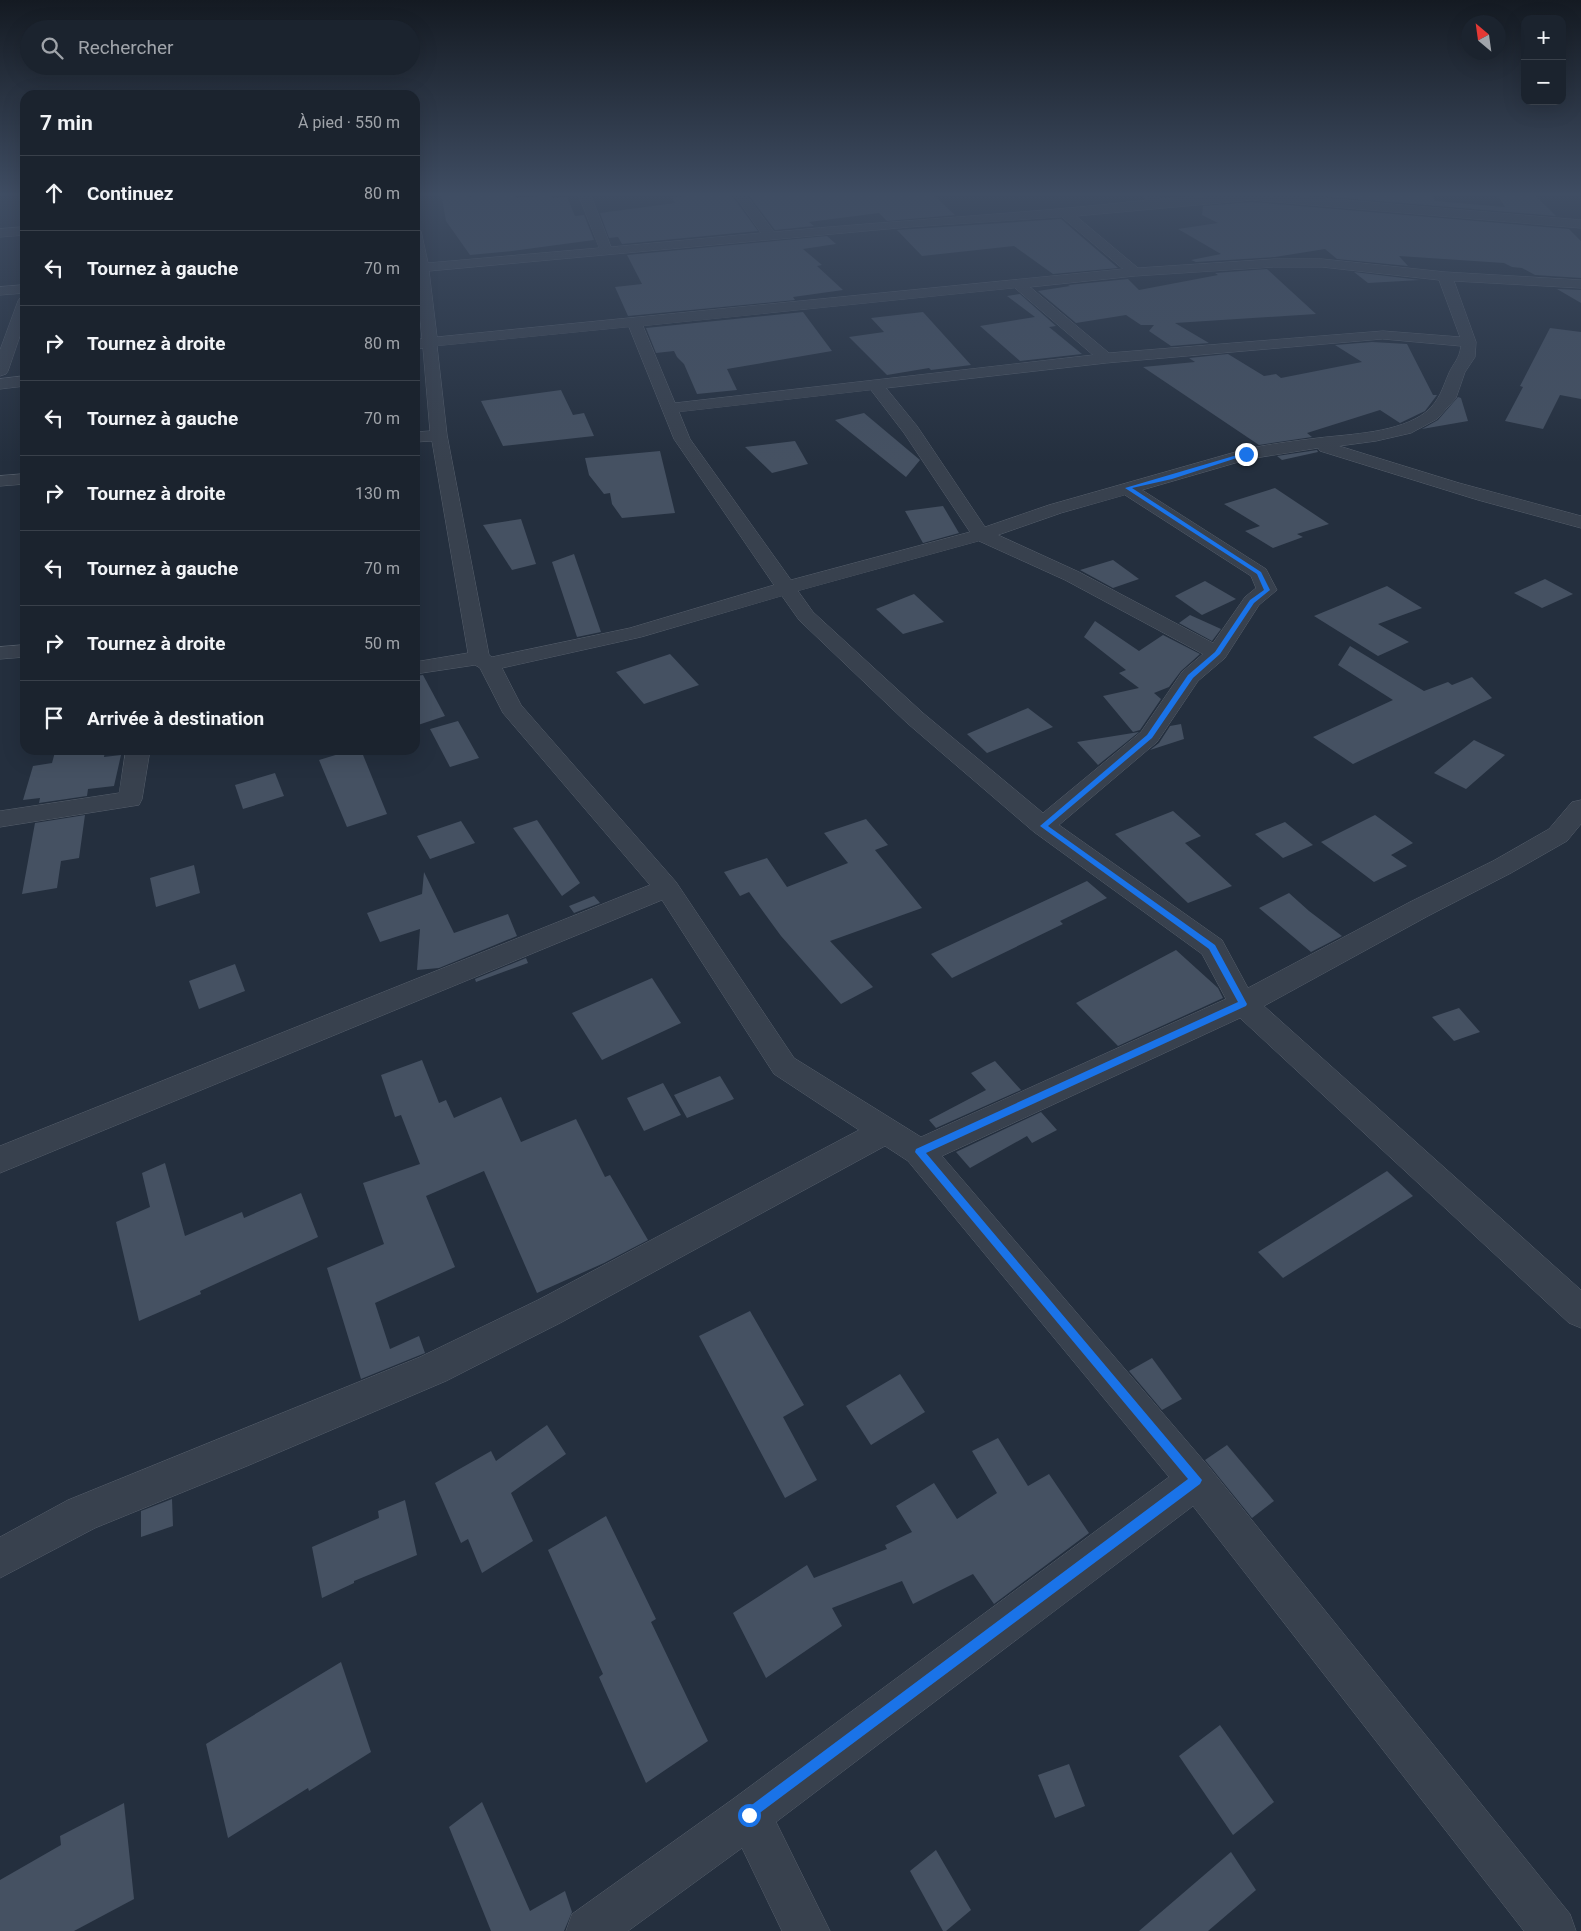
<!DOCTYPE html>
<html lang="fr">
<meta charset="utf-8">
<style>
:root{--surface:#1b232e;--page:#282f3a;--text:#f1f3f6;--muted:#a0a4aa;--line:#39404a}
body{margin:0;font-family:Roboto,sans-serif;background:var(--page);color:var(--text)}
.controls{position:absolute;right:15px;top:15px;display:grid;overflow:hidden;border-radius:10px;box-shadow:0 5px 20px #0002}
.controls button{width:45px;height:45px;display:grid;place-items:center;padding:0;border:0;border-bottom:1px solid var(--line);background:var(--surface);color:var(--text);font:25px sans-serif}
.compass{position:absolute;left:1461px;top:15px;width:45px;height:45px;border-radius:50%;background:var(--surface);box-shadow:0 5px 20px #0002;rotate:331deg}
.stop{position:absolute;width:15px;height:15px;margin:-11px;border:4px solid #1a73e8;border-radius:50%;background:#fff}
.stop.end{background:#1a73e8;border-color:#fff;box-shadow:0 1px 5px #0008}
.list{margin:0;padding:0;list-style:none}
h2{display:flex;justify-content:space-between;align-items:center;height:65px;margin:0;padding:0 20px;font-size:21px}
h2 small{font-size:16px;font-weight:400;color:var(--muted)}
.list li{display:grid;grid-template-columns:32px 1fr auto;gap:15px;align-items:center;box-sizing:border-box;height:75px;padding:0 20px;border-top:1px solid var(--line)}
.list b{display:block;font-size:19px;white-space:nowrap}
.list em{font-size:16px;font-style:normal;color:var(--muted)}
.icon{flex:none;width:28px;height:28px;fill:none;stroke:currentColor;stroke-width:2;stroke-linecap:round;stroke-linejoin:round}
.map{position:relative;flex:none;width:1581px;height:1931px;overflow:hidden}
.search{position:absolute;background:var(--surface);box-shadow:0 5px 20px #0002;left:20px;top:20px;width:400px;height:55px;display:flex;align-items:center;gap:12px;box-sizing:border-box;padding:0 18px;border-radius:28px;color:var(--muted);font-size:19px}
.panel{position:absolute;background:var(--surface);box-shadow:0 5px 20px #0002;left:20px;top:90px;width:400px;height:665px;border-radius:15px}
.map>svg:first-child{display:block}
.building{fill:#455162}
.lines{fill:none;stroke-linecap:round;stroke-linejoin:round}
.minor-casing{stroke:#565f6c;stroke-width:1}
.minor{fill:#38414e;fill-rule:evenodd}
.route{fill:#1a73e8}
</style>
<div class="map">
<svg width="1581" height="1931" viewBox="0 0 1581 1931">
<rect width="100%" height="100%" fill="#242f3e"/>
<g class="building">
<polygon points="441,193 466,193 467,197 496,193 502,195 513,193 517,198 550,195 551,198 557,198 567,197 575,216 584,215 594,240 512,251 470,255 446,221"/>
<polygon points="730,193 758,231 622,244 618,237 609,238 600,213 675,203 672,197"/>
<polygon points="747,193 931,193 955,215 967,214 887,221 879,213 809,222 814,226 775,230"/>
<polygon points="1284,193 1430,193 1435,201 1505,207 1496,193 1533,193 1556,216"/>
<polygon points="1252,202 1569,229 1581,241 1581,278 1535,275 1522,268 1512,267 1504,263 1399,256 1408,266 1337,259 1325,249 1275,257 1196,262 1191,260 1221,254 1178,229 1218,223 1202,215 1203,206"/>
<polygon points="1061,219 1118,268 1053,274 1014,246 922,256 897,230"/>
<polygon points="827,236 836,244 803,249 822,265 817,266 843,290 793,297 795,300 628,316 615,287 642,284 627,255"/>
<polygon points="1267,269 1316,314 1175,323 1209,343 1171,346 1149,331 1154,325 1141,325 1126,315 1076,323 1038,291 1070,286 1068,285 1128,279 1139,290 1218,275 1215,273"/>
<polygon points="1354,272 1420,280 1368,283"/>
<polygon points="1557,289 1581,290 1581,303"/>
<polygon points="1020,294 1056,326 1049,327 1082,354 1020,361 980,326 1035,317 1007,296"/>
<polygon points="803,312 832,351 727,369 737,390 697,394 684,364 677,357 674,351 656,353 646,328"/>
<polygon points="923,312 971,365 931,370 929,368 887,375 849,337 884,332 871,318"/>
<polygon points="1550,328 1581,332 1581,399 1560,395 1543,429 1505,421 1523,387 1520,386"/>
<polygon points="1372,342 1407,344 1433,395 1437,395 1425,411 1400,423 1380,410 1307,433 1312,437 1259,445 1143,367 1195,362 1189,358 1228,354 1264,376 1276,374 1281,378 1362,362 1335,345"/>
<polygon points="561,390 573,415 584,413 594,436 503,446 481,401"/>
<polygon points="1458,397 1461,398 1468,421 1422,429 1438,420"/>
<polygon points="864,413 920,460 906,477 835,420"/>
<polygon points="795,441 808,464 772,473 745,447"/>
<polygon points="1317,450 1318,452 1282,460 1277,456"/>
<polygon points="660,451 675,513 622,518 612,504 610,493 604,494 589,475 585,458"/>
<polygon points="1275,488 1329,524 1297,534 1303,537 1273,548 1245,531 1260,526 1224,504"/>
<polygon points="943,506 959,533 923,543 905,511"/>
<polygon points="521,519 536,564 512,570 483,525"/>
<polygon points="574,554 601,632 577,637 552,562"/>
<polygon points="1113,560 1139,579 1113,588 1080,570"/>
<polygon points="1545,579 1573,594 1542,608 1514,593"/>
<polygon points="1205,581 1236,599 1202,615 1175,596"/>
<polygon points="1387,586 1422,608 1378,624 1409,642 1378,656 1314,616"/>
<polygon points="914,594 944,622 903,634 876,609"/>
<polygon points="1190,615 1221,629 1212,641 1179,623"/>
<polygon points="1095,621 1139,651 1163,635 1200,654 1181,671 1169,687 1154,693 1161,699 1140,730 1133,732 1103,696 1139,688 1119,673 1126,670 1084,637"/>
<polygon points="1350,646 1424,691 1448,682 1452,685 1472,677 1492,698 1353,764 1313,737 1393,700 1338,665"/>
<polygon points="670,654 699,685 644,704 616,672"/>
<polygon points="423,675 445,716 415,726 415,676"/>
<polygon points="1028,708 1053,727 987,753 967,734"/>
<polygon points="458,721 479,758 450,767 430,729"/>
<polygon points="1181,724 1184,739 1150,750 1159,743 1170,726"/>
<polygon points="1139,732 1098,765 1077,742"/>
<polygon points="1474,740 1505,755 1466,789 1434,773"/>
<polygon points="71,750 105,750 104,757 121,755 114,786 88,789 87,796 39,803 40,798 23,800 33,766 52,763 55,752"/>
<polygon points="352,750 361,750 387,814 347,827 319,760"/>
<polygon points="275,773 284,796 243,809 235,785"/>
<polygon points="1173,811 1201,836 1185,843 1232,886 1188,903 1115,834"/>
<polygon points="85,815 79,858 61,861 57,888 22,894 35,823"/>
<polygon points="1375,815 1413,843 1391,855 1407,866 1374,882 1321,842"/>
<polygon points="866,819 888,845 875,850 922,908 830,941 873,987 841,1004 781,936 749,892 740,896 724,872 767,858 787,887 848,863 824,833"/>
<polygon points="537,820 580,883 562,896 513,828"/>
<polygon points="461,821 475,843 430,859 417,836"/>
<polygon points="1285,822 1313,845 1283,858 1255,834"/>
<polygon points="194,865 200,893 156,907 150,878"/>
<polygon points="424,872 454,933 508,914 517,936 439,968 417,970 420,929 380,942 367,913 422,894"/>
<polygon points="1087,881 1107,898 1060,921 1063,924 952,978 931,954"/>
<polygon points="1289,893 1309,911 1342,936 1311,952 1259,908"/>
<polygon points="594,896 600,903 574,913 569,906"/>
<polygon points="1176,950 1218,988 1223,998 1118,1046 1076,1003"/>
<polygon points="526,958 528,963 476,982 475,979"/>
<polygon points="235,964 245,991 199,1009 189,981"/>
<polygon points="652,978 681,1023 602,1060 572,1013"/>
<polygon points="1459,1008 1480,1032 1454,1041 1432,1017"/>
<polygon points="422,1060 439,1103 446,1100 454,1118 501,1097 521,1142 576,1119 605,1177 610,1175 648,1240 604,1263 537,1293 484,1171 426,1196 455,1267 375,1303 390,1349 419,1336 425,1353 361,1379 327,1268 384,1244 363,1183 420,1164 401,1115 395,1117 381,1075"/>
<polygon points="995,1061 1021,1090 936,1128 929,1120 986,1090 971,1073"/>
<polygon points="720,1076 734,1099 687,1118 674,1095"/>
<polygon points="663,1083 681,1115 644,1131 627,1098"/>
<polygon points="1041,1112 1057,1130 1032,1143 1027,1136 970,1168 956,1152"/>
<polygon points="165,1163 185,1236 242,1212 244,1218 301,1193 318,1237 200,1291 201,1294 139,1321 116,1222 150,1207 142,1173"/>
<polygon points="1387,1171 1413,1196 1283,1278 1258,1252"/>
<polygon points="750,1311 804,1405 783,1417 817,1480 785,1498 699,1336"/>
<polygon points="1152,1358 1182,1399 1162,1410 1129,1371"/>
<polygon points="900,1374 925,1412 871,1445 846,1406"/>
<polygon points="547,1425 566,1454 511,1493 533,1541 482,1573 468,1539 461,1543 435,1483 491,1451 496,1461"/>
<polygon points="998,1438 1028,1486 1049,1474 1089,1533 994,1604 973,1574 913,1604 902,1581 832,1608 842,1626 766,1678 733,1613 807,1565 814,1578 887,1549 885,1545 912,1532 896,1506 934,1483 957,1519 997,1493 972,1451"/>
<polygon points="1227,1445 1274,1501 1252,1518 1205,1460"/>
<polygon points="172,1499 173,1526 141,1537 141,1511"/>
<polygon points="405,1500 417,1555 354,1581 354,1583 322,1598 312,1547 379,1518 378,1511"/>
<polygon points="606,1516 656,1619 651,1622 708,1741 646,1783 599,1677 603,1674 548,1550"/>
<polygon points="341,1662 371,1752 309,1791 308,1788 228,1838 206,1744"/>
<polygon points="1220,1725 1274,1802 1233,1835 1179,1756"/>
<polygon points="1069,1764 1085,1806 1055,1818 1038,1775"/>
<polygon points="482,1802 530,1911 565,1891 572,1912 564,1931 491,1931 449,1827"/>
<polygon points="124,1803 134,1899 74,1931 0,1931 0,1880 61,1845 60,1836"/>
<polygon points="936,1850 971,1910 946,1931 943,1931 910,1871"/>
<polygon points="1231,1852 1256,1890 1208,1931 1139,1931"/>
</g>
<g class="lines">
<g class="minor-casing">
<g id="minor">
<path d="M578 193H590L611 247 761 233 733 193H745L774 232C898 220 1024 214 1148 200L1141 193H1154L1161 199 1261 193 1581 220V228L1252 200 1076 216 1138 268 1274 259H1322L1445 272 1581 280V288L1454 281 1476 342 1475 357 1465 372 1456 398 1437 419 1411 433 1376 441 1339 446 1459 483 1581 516V528L1478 500 1320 451 1318 448 1249 459 1142 490 1266 569 1277 590 1259 605 1225 658 1198 681 1157 742 1059 825 1222 940 1248 988 1410 902 1493 861 1549 829 1572 802 1581 800V824L1567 841 1511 873 1428 916 1264 1006 1581 1290V1328L1569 1323 1240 1018 942 1156 1209 1467 1570 1914 1576 1931H1524L1193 1506 776 1822 830 1931H782L742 1848 628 1931H566L572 1914 733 1799 1169 1477 908 1161 885 1146 562 1322 446 1381 247 1466 95 1528 0 1578V1537L68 1500 420 1357 538 1300 859 1130 774 1074 662 900 0 1173V1146L650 885 503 713 480 668 475 665 415 674V662L468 653 432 441 415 442V432L430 431 423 348 415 349V339H422L415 267V227L421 231 428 263 599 248ZM1062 217 1123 269 437 337 429 271 909 227ZM1274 267H1322L1439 280 1460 337 1383 331 1109 353 1030 287 1135 276ZM1015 288 1093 355 675 403 643 326ZM629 327 674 439 774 585 630 628 492 657 489 655 447 435 437 346ZM1383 339 1461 346C1459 360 1454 362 1449 373 1442 389 1440 400 1426 412 1399 433 1351 434 1318 438 1294 441 1270 444 1246 449L1049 505 985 527 917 426 886 388 1106 363ZM871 390 904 433 970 532 791 580 690 439 679 412ZM1125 495 1251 576 1256 588 1245 597 1213 643 1079 572 998 535 1061 513ZM979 541 1065 580 1203 654 1182 672 1141 732 1043 813 923 713 813 612 798 591ZM782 596 799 620 907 723 1034 832 1202 954 1226 999 921 1137 794 1058 676 882 521 705 502 668 641 637Z"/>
<polygon points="25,227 25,235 0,237 0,229"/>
<polygon points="25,285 25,293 0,295 0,287"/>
<polygon points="25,297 25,321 8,371 6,374 0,376 0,350 18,301 20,298"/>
<polygon points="25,376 25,386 0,389 0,379"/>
<polygon points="25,474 25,484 0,486 0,476"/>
<polygon points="25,645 25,657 0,659 0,647"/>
<polygon points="126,750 150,750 142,799 139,805 0,827 0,811 119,793"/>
</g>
</g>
<use href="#minor" class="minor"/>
</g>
<linearGradient id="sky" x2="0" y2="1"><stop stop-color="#141a22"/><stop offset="0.42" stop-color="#3f4d63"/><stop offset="1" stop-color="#3f4d63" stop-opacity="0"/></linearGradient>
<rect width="1581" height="463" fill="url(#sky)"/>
<polygon class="route" points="1244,453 1249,454 1172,479 1132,488 1261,572 1270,590 1254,603 1220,654 1193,678 1152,738 1048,826 1215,945 1247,1004 1246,1006 926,1153 1202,1480 1200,1484 749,1821 745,1819 743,1815 745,1810 1188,1479 915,1152 916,1149 1238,1002 1209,949 1040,826 1147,735 1188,675 1215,652 1250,600 1264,590 1257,574 1125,488"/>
</svg>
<div class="controls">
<button>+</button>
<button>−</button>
</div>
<svg class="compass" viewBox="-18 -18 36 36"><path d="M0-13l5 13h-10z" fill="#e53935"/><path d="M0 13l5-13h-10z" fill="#a0a4aa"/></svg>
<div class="stop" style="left:749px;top:1815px"></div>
<div class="stop end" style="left:1246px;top:454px"></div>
<div class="search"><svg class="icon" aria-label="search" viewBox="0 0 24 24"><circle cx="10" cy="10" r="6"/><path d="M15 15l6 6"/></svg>Rechercher</div>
<section class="panel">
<h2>7 min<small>À pied · 550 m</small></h2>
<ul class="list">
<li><svg class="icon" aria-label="ahead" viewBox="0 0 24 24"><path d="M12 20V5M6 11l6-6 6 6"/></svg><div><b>Continuez</b></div><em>80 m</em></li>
<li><svg class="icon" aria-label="left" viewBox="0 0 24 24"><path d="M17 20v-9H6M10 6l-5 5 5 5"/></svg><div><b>Tournez à gauche</b></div><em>70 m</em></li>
<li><svg class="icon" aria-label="right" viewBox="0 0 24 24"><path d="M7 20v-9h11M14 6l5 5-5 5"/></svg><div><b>Tournez à droite</b></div><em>80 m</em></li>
<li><svg class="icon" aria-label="left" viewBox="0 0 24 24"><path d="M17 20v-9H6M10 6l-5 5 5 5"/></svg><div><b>Tournez à gauche</b></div><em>70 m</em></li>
<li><svg class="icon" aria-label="right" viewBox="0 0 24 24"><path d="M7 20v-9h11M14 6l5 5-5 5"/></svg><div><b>Tournez à droite</b></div><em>130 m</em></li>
<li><svg class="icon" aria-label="left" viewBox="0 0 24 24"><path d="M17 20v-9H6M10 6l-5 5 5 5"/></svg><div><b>Tournez à gauche</b></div><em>70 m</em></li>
<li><svg class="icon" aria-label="right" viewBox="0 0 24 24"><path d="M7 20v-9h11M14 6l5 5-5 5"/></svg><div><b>Tournez à droite</b></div><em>50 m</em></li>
<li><svg class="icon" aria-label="arrive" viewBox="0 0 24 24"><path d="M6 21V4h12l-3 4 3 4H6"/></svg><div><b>Arrivée à destination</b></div></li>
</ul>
</section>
</div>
